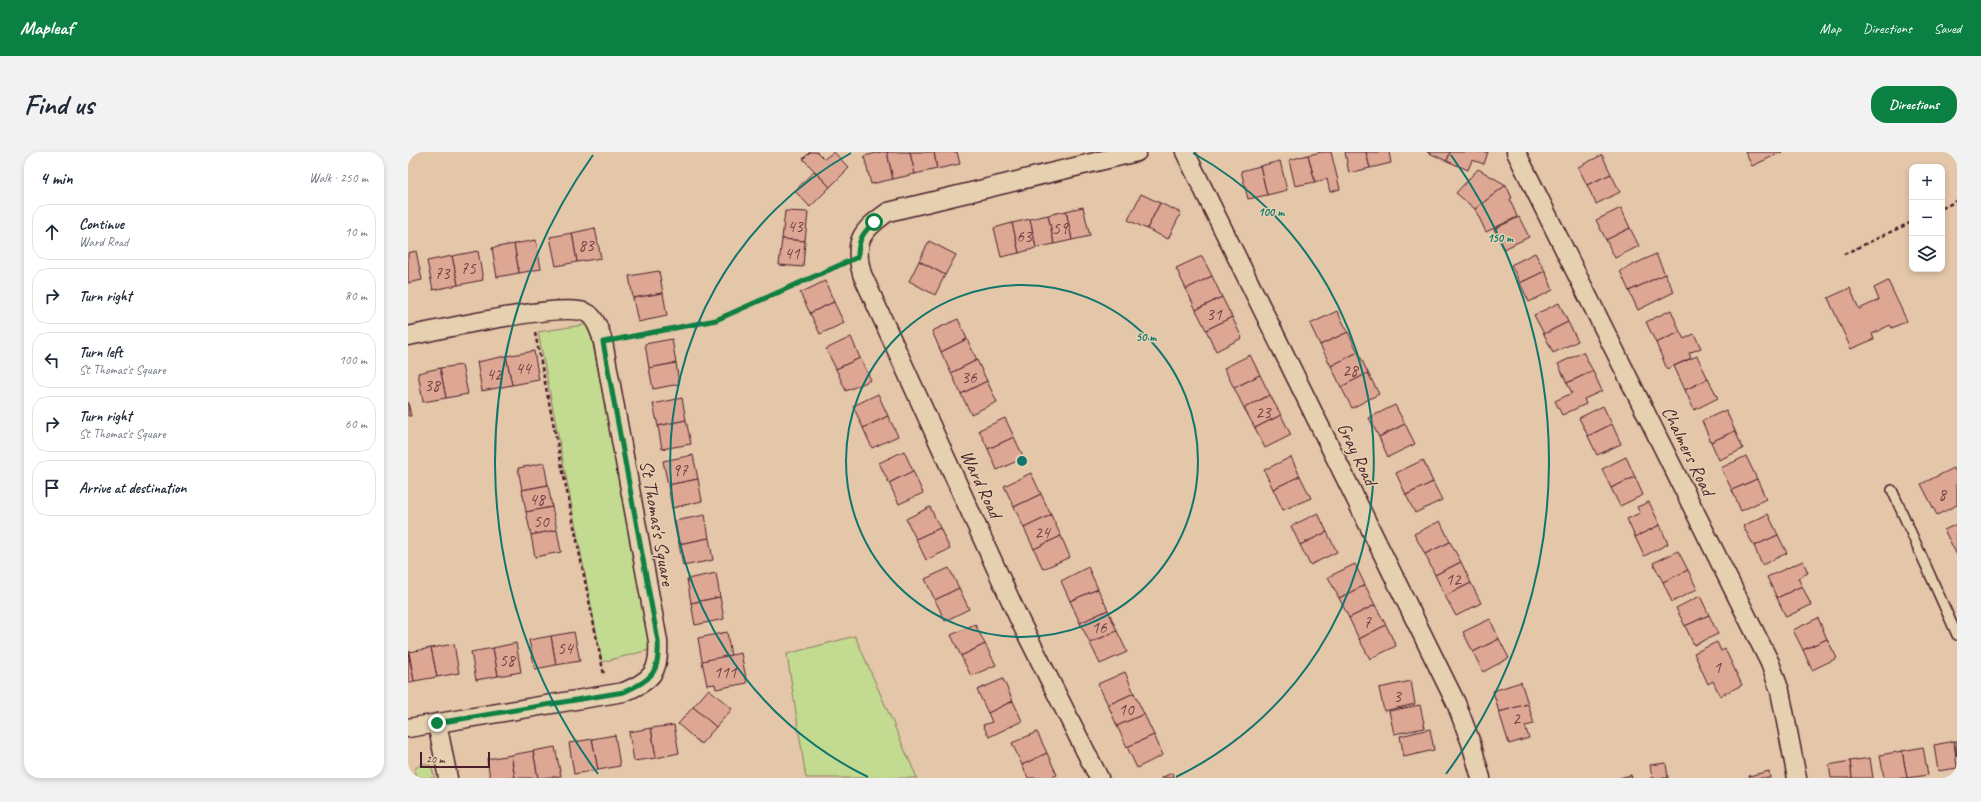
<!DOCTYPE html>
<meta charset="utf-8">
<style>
:root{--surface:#fff;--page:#f2f2f3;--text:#1f2937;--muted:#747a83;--line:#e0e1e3;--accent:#0b8043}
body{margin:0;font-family:Caveat,sans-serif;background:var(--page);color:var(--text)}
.controls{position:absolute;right:12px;top:12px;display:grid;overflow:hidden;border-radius:8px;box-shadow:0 2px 6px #0003}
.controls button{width:36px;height:36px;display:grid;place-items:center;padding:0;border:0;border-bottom:1px solid var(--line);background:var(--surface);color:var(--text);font:20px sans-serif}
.scale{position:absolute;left:12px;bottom:10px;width:70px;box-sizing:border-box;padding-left:4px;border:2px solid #4a1f2b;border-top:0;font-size:11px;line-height:14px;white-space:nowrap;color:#4a1f2b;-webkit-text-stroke:3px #e5d1b0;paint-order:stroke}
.stop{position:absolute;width:12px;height:12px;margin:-9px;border:3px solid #0b8043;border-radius:50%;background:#fff}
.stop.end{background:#0b8043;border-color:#fff;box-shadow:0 1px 4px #0008}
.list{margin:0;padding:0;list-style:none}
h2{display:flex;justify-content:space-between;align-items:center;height:52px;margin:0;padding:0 16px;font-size:17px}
h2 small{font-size:13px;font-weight:400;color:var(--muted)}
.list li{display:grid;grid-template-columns:26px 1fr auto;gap:12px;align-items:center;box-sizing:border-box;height:56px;margin:0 8px 8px;padding:0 8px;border:1px solid var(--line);border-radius:16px}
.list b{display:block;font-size:15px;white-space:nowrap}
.list p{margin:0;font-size:13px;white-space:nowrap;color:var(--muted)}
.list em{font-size:13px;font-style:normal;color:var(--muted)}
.icon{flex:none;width:22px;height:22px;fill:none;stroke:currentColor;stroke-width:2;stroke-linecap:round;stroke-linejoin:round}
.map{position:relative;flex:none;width:1549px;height:626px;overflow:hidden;border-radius:16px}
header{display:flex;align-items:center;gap:24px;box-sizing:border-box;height:56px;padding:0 20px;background:var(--accent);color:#fff}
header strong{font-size:19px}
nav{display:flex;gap:22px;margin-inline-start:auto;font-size:14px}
.intro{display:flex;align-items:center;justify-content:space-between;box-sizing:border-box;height:96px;padding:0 24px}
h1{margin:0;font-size:28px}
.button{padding:10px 18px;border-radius:16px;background:var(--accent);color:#fff;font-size:14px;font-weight:700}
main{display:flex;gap:24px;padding:0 24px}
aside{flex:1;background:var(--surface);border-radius:16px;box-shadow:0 2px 6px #0003}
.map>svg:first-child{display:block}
.green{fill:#c3da91;stroke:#867c5e}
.building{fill:#dda794;stroke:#4a1f2b}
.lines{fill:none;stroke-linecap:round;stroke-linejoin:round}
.service-casing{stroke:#4a1f2b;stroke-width:12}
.minor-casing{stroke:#4a1f2b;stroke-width:21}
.path{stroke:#4a1f2b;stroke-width:2.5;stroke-dasharray:4 3;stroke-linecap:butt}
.service{stroke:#e5d1b0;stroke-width:9}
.minor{stroke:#e5d1b0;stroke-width:18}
.route{stroke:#0b8043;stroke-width:5}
.ring{fill:none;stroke:#0f766e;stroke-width:2}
.labels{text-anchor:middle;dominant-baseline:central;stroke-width:3;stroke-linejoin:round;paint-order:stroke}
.number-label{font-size:17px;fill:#6f4145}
.street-label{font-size:19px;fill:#4a1f2b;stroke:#e5d1b0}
.centre{fill:#0f766e;stroke:#e5d1b0;stroke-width:2}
.ring-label{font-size:12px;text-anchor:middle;font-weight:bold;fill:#0f766e;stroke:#e5d1b0;stroke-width:3;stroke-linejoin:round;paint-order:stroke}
</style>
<header>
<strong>Mapleaf</strong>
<nav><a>Map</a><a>Directions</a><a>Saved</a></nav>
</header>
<div class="intro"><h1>Find us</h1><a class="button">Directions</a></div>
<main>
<aside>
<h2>4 min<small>Walk · 250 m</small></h2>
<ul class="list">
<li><svg class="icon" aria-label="ahead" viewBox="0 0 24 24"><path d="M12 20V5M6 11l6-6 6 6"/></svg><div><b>Continue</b><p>Ward Road</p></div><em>10 m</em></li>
<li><svg class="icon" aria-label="right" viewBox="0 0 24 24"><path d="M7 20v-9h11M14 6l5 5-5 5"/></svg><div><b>Turn right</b></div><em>80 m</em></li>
<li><svg class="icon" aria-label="left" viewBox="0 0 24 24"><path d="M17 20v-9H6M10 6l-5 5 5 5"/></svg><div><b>Turn left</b><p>St Thomas's Square</p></div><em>100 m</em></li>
<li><svg class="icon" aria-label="right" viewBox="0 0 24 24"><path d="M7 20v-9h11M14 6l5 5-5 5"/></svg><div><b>Turn right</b><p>St Thomas's Square</p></div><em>60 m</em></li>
<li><svg class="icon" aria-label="arrive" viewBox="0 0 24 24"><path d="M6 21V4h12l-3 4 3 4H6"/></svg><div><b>Arrive at destination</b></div></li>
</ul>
</aside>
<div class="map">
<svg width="1549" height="626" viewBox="0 0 1549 626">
<rect width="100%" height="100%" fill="#e4c6a9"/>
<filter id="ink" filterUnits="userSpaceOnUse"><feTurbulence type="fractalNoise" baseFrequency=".025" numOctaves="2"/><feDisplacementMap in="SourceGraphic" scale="8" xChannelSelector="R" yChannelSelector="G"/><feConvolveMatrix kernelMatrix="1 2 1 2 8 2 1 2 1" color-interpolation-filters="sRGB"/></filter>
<g filter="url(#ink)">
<g class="green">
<polygon points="181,172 245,497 194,510 130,180"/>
<polygon points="447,484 509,626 398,626 379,502"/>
<polygon points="14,611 23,614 27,626 7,626 7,617"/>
</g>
<g class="building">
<polygon points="402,0 409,0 416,7 426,0 441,16 422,35 395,7"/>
<polygon points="473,0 479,0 485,27 463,32 456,4"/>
<polygon points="479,0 502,0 507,22 485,27"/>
<polygon points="502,0 526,0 529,17 507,22"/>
<polygon points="526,0 549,0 552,12 529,17"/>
<polygon points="914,0 923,0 932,37 922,40 919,27 907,30 900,3"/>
<polygon points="937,0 958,0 962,16 941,21"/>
<polygon points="958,0 981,0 983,11 962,16"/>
<polygon points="1019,0 1042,0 1039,9"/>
<polygon points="1042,0 1080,0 1076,12 1064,8 1060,18 1039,9"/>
<polygon points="1337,0 1374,0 1344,14"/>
<polygon points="900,3 907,30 887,34 881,8"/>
<polygon points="1194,3 1203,22 1179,33 1170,15"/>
<polygon points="872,9 879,38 859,43 852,14"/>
<polygon points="852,14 859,43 840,47 833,19"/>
<polygon points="1070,17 1098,33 1067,57 1048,41"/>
<polygon points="406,19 422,35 402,55 387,39"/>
<polygon points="1203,22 1212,40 1188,52 1179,33"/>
<polygon points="1098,33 1104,46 1102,47 1109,65 1078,80 1067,57"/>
<polygon points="733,42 752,51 739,77 720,68"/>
<polygon points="752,51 773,61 760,87 739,77"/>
<polygon points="675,55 682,84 664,88 658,59"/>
<polygon points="1213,56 1222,76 1198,88 1188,68"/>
<polygon points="377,59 400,60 397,89 374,87"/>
<polygon points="658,59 664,88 646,92 640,63"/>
<polygon points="640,63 646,92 628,96 622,67"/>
<polygon points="1111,65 1121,85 1096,97 1086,77"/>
<polygon points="622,67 628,96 611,101 604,71"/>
<polygon points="604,71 611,101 593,105 586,76"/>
<polygon points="187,76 193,106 169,110 164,81"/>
<polygon points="1222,76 1231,94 1207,106 1198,88"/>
<polygon points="164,81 169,110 148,114 142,85"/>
<polygon points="374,87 397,89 395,115 371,113"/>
<polygon points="128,88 133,117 111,121 106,92"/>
<polygon points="521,89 548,103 537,123 511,109"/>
<polygon points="106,92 111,121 89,125 84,96"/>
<polygon points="8,99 14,128 0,131 0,101"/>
<polygon points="70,99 75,128 50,133 44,104"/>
<polygon points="1127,101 1137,119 1112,131 1103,113"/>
<polygon points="1248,102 1257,122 1221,139 1212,119"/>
<polygon points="44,104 50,133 25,138 19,109"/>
<polygon points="794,104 804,124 778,137 768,116"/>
<polygon points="511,109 537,123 527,143 501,129"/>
<polygon points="251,119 255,141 225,146 221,124"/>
<polygon points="1137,119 1145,138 1121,150 1112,131"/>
<polygon points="1257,122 1266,140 1230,158 1221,139"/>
<polygon points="804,124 814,145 788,158 778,137"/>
<polygon points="417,129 426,150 402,161 392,141"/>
<polygon points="1480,129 1499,169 1484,176 1482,173 1464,182 1466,187 1443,197 1420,146 1442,136 1451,157 1471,148 1466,136"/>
<polygon points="255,141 259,164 230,170 225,146"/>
<polygon points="814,145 824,165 798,178 788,158"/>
<polygon points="426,150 436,171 412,182 402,161"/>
<polygon points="1151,151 1160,170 1136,182 1126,163"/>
<polygon points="1263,158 1272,180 1248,191 1238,170"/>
<polygon points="929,159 940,180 912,193 902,172"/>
<polygon points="824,165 834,186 808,199 798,178"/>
<polygon points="550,167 559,187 533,200 524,179"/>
<polygon points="1160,170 1170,189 1145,201 1136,182"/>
<polygon points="940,180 950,200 923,214 912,193"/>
<polygon points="1272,180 1276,187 1286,182 1293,196 1281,201 1283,206 1259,217 1248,191"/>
<polygon points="443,185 452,206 428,217 418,197"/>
<polygon points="264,187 268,211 241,216 237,192"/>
<polygon points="559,187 569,208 543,221 533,200"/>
<polygon points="126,199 131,228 104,233 98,204"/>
<polygon points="950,200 960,221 933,235 923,214"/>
<polygon points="1175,200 1185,219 1159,231 1150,212"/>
<polygon points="842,203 852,223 826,236 816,216"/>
<polygon points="98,204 104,233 74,239 69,210"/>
<polygon points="1289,204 1300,227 1277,238 1266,214"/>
<polygon points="452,206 463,228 438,239 428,217"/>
<polygon points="569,208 579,229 553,242 543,221"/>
<polygon points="268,211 271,232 245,237 241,216"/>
<polygon points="54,213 60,242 38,246 32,216"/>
<polygon points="32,216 38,246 15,250 10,221"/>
<polygon points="1185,219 1194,239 1176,247 1178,252 1154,263 1147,249 1164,241 1159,231"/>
<polygon points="960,221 971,242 944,256 933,235"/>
<polygon points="852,223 862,243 836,256 826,236"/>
<polygon points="1300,227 1310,246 1286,258 1277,238"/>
<polygon points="579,229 589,250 563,262 553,242"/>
<polygon points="470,242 480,264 455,276 445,254"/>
<polygon points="862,243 873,263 847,276 836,256"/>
<polygon points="274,246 278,268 250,274 245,252"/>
<polygon points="0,250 3,264 0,264"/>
<polygon points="987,253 997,272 971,285 961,266"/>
<polygon points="1195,254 1204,272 1180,284 1171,266"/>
<polygon points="1318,258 1327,279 1303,290 1294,269"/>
<polygon points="873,263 883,283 857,296 847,276"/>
<polygon points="480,264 490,284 464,296 455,276"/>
<polygon points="597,266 606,285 580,297 571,278"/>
<polygon points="278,268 283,292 254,297 250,274"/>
<polygon points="997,272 1007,292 980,305 971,285"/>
<polygon points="1204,272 1213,292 1189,303 1180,284"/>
<polygon points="1327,279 1335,297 1311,308 1303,290"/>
<polygon points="606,285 616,306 589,318 580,297"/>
<polygon points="496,299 505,319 481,331 471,311"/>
<polygon points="285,303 290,327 260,333 255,309"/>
<polygon points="1338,304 1349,327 1324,338 1313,316"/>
<polygon points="883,305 892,324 865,337 856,318"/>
<polygon points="1218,305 1227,325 1203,336 1194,317"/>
<polygon points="1015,308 1025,330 998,343 988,321"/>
<polygon points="136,311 140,333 114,338 110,316"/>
<polygon points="1546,316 1549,323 1549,353 1529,363 1513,332"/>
<polygon points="505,319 515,341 491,352 481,331"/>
<polygon points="623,321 633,342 606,355 596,334"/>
<polygon points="892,324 903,346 875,358 865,337"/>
<polygon points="1227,325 1235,343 1212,354 1203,336"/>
<polygon points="290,327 294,349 264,356 260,333"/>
<polygon points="1349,327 1358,347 1333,359 1324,338"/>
<polygon points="1025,330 1034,348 1007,361 998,343"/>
<polygon points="140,333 144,355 118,360 114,338"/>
<polygon points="633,342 643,363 616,376 606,355"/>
<polygon points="1241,350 1252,373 1227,385 1219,367 1232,361 1229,355"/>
<polygon points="144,355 149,378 123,383 118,360"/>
<polygon points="522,355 532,376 508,387 498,367"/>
<polygon points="910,361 919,380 892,393 883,374"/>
<polygon points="1360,362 1370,383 1346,394 1335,374"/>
<polygon points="297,363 301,386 271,392 267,369"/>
<polygon points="643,363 653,384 626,397 616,376"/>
<polygon points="1032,369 1042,390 1017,402 1006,382"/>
<polygon points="1549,372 1549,403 1536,378"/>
<polygon points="1252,373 1260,392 1236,404 1227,385"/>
<polygon points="532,376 542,397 518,408 508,387"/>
<polygon points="149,378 153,400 127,405 123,383"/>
<polygon points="919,380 929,400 902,413 892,393"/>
<polygon points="1370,383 1379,401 1354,413 1346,394"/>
<polygon points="653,384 662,405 635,417 626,397"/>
<polygon points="301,386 305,408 275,414 271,392"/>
<polygon points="1042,390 1053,410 1027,423 1017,402"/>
<polygon points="1270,399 1280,418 1255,430 1245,411"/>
<polygon points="1395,409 1400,421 1390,426 1394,434 1369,446 1359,425"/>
<polygon points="1053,410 1063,431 1037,444 1027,423"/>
<polygon points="947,412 957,433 931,446 920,425"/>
<polygon points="680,415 690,437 662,449 653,429"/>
<polygon points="541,416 551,436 527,448 517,427"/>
<polygon points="1280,418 1289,437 1264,450 1255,430"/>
<polygon points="308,421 312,445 283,451 279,427"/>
<polygon points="1063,431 1073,451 1048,464 1037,444"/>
<polygon points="957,433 967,453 941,466 931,446"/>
<polygon points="1394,434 1403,453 1378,465 1369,446"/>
<polygon points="551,436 561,457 537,469 527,448"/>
<polygon points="690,437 700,458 672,471 662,449"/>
<polygon points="1292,444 1301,463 1277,474 1268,456"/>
<polygon points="312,445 316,467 287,473 283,451"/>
<polygon points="967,453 978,473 951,487 941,466"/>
<polygon points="700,458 709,479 682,491 672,471"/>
<polygon points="1301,463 1310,482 1286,493 1277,474"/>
<polygon points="1410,466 1419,487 1395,498 1385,478"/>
<polygon points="1082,467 1091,487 1065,500 1055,480"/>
<polygon points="567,472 577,492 553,504 543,483"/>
<polygon points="978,473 988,494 962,507 951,487"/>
<polygon points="709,479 719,500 692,512 682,491"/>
<polygon points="166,480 172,509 148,513 143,484"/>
<polygon points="319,480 323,504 294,509 290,486"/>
<polygon points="143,484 148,513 127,517 121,488"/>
<polygon points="1091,487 1101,506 1075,520 1065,500"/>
<polygon points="1419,487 1429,506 1404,518 1395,498"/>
<polygon points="1309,490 1313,499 1317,497 1334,533 1312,544 1305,529 1300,532 1286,501"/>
<polygon points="108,491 113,520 90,524 85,496"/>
<polygon points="46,492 51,521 29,525 23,496"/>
<polygon points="577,492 588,513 563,524 553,504"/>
<polygon points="23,496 29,525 6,529 1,500"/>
<polygon points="85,496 90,524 68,528 63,500"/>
<polygon points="0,500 6,529 0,531"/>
<polygon points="333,501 339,531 308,537 307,532 299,533 294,509"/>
<polygon points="717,520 726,541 700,553 690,532"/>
<polygon points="595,527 605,549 580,561 569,538"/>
<polygon points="1003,529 1007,552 976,559 971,536"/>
<polygon points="1113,530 1120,552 1091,560 1085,539"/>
<polygon points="301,537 324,557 308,575 285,555"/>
<polygon points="726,541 736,562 709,574 700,553"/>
<polygon points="605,549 614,569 581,585 575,573 584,570 580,561"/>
<polygon points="1120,552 1126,572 1117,574 1121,586 1101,592 1091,560"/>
<polygon points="1012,553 1017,576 986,582 981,559"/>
<polygon points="285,555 308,575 293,592 270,572"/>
<polygon points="736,562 746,583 719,595 709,574"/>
<polygon points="266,573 271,601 248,606 243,576"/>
<polygon points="243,576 248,606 226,609 221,580"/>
<polygon points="1022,577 1026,598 996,605 992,584"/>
<polygon points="629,580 639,601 614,613 604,591"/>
<polygon points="207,583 212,614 190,618 184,587"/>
<polygon points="746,583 755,603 729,616 719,595"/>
<polygon points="184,587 190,618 166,622 161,591"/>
<polygon points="1546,589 1549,589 1549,604"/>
<polygon points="1546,589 1549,616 1530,619 1526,593"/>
<polygon points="147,595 153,624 130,626 125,599"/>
<polygon points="1515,595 1520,623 1499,626 1494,599"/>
<polygon points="125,599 130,626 107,626 103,603"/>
<polygon points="1494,599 1499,626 1476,626 1472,603"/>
<polygon points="639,601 649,623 641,626 620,626 614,613"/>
<polygon points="103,603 107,626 82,626 79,607"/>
<polygon points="1462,606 1465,626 1444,626 1442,609"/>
<polygon points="1442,609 1444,626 1423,626 1421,613"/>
<polygon points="1258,611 1260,626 1244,626 1242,613"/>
<polygon points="1361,619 1362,626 1342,626 1341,624"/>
<polygon points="764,621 767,626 753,626"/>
<polygon points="1223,623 1224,626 1211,626"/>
</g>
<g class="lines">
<g class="service-casing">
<polyline id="service" points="1484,338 1549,483"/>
</g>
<g class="minor-casing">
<g id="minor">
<polyline points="777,0 1048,551 1063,591 1073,626"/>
<polyline points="1108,0 1362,511 1372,539 1389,626"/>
<path d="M0 184C31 178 156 149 179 161 187 165 193 181 195 190L250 489C252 520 244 528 216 540L0 576"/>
<polyline points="29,571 40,626"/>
<path d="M691 626 612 469 454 122C445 89 453 79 480 60L729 0"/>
</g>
</g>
<g class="path">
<polyline points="1534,56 1549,49"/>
<polyline points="1436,102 1504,70"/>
<polyline points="127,181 196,523"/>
<polyline points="215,186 308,168 431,114"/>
</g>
<use href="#service" class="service"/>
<use href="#minor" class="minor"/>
</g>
</g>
<g class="lines" filter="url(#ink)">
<path class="route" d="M29 571 216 540C244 528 252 520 250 489L195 190 308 168 450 105C450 88 454 82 466 70"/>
</g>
<g class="ring">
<circle cx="614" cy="309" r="176"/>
<path d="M460 625A352 352 0 0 1 443 1M785 1A352 352 0 0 1 768 625"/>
<path d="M190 622A527 527 0 0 1 185 3M1043 3A527 527 0 0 1 1038 622"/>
</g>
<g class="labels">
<g class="number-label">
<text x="387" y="74">43</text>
<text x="652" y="76">59</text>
<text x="616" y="84">63</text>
<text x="178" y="93">83</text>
<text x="384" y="101">41</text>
<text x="60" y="116">75</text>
<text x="34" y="121">73</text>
<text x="806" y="162">31</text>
<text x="115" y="216">44</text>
<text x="942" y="218">28</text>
<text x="86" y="222">42</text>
<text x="561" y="225">36</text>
<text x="24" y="233">38</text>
<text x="855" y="260">23</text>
<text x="272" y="318">97</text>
<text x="1534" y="342">8</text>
<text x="129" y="347">48</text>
<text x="133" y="369">50</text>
<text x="634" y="380">24</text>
<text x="1045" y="427">12</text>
<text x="959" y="470">7</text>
<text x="691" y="475">16</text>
<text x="157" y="496">54</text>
<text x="99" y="508">58</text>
<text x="1309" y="515">1</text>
<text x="317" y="520">111</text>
<text x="989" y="544">3</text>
<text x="718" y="557">10</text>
<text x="1108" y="566">2</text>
</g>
<g class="street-label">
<text transform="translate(1280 299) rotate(64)">Chalmers Road</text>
<text transform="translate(949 302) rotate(64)">Gray Road</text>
<text transform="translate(573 332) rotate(65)">Ward Road</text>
<text transform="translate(249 371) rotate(80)">St Thomas's Square</text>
</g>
</g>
<circle cx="614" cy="309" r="6" class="centre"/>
<g class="ring-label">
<text x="863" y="64">100 m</text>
<text x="1092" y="90">150 m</text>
<text x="738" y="189">50 m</text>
</g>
</svg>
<div class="controls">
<button>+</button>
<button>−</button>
<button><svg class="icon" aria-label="layers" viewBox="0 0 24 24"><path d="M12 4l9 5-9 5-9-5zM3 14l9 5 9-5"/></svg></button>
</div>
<div class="scale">20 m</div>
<div class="stop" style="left:466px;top:70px"></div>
<div class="stop end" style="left:29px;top:571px"></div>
</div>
</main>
